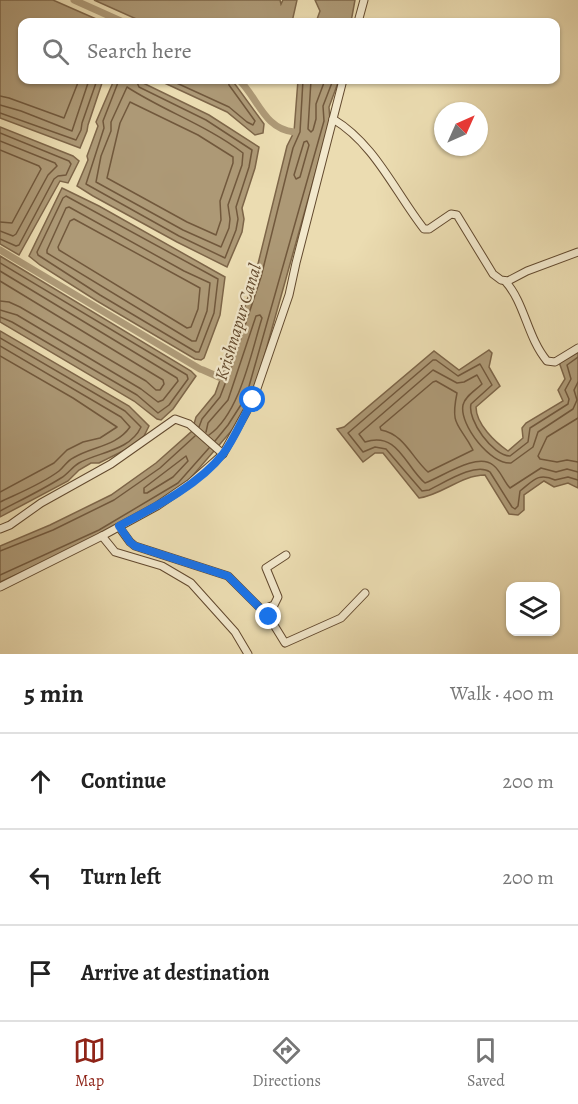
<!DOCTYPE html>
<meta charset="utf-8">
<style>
:root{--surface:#fff;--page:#f2f2f2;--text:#222;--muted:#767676;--line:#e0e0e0;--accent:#8f2418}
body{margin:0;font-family:Alegreya,serif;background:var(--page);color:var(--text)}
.controls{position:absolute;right:18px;bottom:18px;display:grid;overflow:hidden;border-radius:12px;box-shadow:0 2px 4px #0004}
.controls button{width:54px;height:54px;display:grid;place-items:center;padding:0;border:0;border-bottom:2px solid var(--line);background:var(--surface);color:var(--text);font:30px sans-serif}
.compass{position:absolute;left:434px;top:102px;width:54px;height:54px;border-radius:50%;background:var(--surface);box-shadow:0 2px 4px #0004;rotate:45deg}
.stop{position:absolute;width:18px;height:18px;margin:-14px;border:4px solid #1a73e8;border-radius:50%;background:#fff}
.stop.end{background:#1a73e8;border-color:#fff;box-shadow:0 2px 6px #0008}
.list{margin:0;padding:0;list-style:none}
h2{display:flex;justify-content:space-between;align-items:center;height:78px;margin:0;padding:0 24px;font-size:26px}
h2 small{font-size:20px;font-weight:400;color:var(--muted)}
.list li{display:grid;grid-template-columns:39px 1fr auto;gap:18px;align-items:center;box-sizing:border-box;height:96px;padding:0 24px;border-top:2px solid var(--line)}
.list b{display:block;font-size:22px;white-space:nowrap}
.list em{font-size:20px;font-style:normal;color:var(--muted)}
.icon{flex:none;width:33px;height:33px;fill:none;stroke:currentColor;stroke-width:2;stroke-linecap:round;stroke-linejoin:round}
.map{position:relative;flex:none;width:578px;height:654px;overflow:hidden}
.search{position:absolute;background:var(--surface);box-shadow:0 2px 4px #0004;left:18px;right:18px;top:18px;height:66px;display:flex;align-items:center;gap:15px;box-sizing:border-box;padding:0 21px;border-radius:12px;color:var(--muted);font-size:22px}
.sheet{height:366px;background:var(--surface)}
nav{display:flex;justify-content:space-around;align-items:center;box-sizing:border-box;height:84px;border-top:2px solid var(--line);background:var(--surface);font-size:16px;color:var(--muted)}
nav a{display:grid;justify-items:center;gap:3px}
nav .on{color:var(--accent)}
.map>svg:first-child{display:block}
.water{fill:#ad9976;stroke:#7d6548;stroke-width:1.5}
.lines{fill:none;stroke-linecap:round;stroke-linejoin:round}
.shore{stroke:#71583c;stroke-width:1.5}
.canal{stroke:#ad9976;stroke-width:7}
.minor-casing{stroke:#62492e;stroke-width:9}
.minor{stroke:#f2e8cc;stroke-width:7}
.route{stroke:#1a73e8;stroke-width:8}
.labels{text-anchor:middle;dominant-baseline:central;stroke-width:4.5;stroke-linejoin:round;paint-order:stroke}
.water-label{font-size:18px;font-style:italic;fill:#654c30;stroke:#f2e8cc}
</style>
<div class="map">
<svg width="578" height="654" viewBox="0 0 578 654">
<rect width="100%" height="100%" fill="#ebdcb1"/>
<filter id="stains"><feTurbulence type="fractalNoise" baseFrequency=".00333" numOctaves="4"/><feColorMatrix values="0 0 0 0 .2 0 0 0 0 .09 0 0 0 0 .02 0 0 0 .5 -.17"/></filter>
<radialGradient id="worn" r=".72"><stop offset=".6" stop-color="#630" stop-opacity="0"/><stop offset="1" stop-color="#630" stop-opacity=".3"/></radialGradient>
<g class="water">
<polygon points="0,0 53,0 103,22 22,22 22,80 103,80 88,125 87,131 80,148 0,118"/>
<polygon points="94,0 280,0 281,4 283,0 297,0 292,22 143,22"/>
<polygon points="315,0 355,0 351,22 316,22 320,11"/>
<polygon points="114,80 137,80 209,115 259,147 255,168 242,208 244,219 242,232 227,267 177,242 93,196 77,186 88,160 87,156 98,126 96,122"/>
<polygon points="158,80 232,80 264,124 263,133 255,135 227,112"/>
<polygon points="298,80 339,80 329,107 330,121 252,400 233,429 182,488 102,535 0,582 0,546 50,525 111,495 156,463 192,431 196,417 215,394 224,369 255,276 287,146 294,132"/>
<polygon points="0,127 73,156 79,161 68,183 60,181 19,255 0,244"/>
<polygon points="62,188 99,206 225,277 220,315 204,358 201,360 195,359 97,301 40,265 29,256"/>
<polygon points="0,256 191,371 196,376 173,409 161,420 157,419 134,401 0,322"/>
<polygon points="0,331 129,406 149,426 144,436 127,449 99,463 91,463 79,470 68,481 0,517"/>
<path d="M489 350 492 353 489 367 500 386 476 407C476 424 495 442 508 451L523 438 522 428 526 423 563 401 558 390 565 379 559 362 578 350V488L568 483 554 487 544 481 524 495V510L518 515 509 514 485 475C461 475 442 495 419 498L383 453H375L363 462 337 429 344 427 434 351 459 370Z"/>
</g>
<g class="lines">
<g class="shore">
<polyline points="119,80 103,121 104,128 86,184 179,236 225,258 236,230 238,219 236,207 249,167 252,150 206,120 139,87 136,80"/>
<polyline points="170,80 229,107 247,122 253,125 255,121 229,85 228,80"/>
<polyline points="311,80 308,129 311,132 313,130 316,119 316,104 325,80"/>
<path d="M127 87C164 111 208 126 243 153L242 165 228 205 230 219 229 228 221 247 183 230 96 182 101 156 111 131V122Z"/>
<polyline points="0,96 9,98 64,118 79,80"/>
<polygon points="130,102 198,135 233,157 233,163 220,201 221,220 216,235 187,222 107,178 120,123"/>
<polyline points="0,105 21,111 72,131 89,80"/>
<polyline points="0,113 76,140 81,130 82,123 97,80"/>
<polyline points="0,133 69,161 71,164 66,175 58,176 54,179 19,245 16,246 0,239"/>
<polyline points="0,141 55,163 57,166 48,175 16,234 13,236 0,231"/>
<polygon points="307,141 309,145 300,177 296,179 294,175 304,142"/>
<polyline points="0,150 39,166 41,169 12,223 0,222"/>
<polygon points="66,196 218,279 214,313 199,352 196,352 100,295 38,255 37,252 63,198"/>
<polygon points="69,207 184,271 210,283 207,311 196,341 192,341 47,253 47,250 66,208"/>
<polygon points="74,219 200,288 198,309 191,327 187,328 59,250 58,247 70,221"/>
<polyline points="0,263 187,375 188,379 169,405 158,413 137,395 12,322 0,317"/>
<polyline points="0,271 177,378 178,381 163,400 158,402 141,389 17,315 0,310"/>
<polyline points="0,281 163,380 164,384 160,390 156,390 146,381 20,307 9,302 0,301"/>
<path d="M0 338 125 411 141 427C130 451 98 452 79 463 72 467 68 474 61 478 42 490 21 500 0 511"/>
<path d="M0 346 121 417 130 427C116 447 92 446 73 458 67 461 64 467 59 471 42 484 19 493 0 502"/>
<polyline points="0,356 73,398 117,427 100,438 83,442 67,450 54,463 0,492"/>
<path d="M578 357 567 365 571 379 565 390 569 399 568 404 530 428 528 442 510 456C493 456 467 420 471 404L492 385 480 364 458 376 436 360H433L348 433 363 452 375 447 386 449 422 491 429 490C444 483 475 462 490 472L512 507 515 509 518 506 520 491C533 481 538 472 555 480L568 477 578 480"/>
<path d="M436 381 457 393C450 427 459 423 473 450L428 472C412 458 404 434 381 430L380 427 433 382Z"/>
<path d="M578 382 574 390 577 400 573 409 538 432 533 447 511 463C491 465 459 425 463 405 465 396 476 390 482 384L477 375 464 382 457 383 433 370 359 434 365 442C398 431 405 466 425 483 442 477 477 452 493 465 501 471 504 482 510 488L541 468 556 472 567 469 578 472"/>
<polyline points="578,418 547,437 538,456 540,459 557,462 567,460 578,462"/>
<polyline points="199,427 202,419 220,397 230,371 261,277 293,148 300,132 303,80"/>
<path d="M206 432 208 423 228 400 256 316 260 315 262 318C251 353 240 413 209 435"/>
<polyline points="215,441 228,425 246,397 324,121 323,106 333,80"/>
<polygon points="186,456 188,461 173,477 147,493 144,493 144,488"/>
<polyline points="0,551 53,530 114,500 160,468 195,436"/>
<polyline points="0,575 99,530 178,483 209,448"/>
</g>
<g class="canal">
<polyline points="74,0 123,22"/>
<path d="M239 80C258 98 264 129 294 132"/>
<polyline points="0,250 200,369"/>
<polyline points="203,370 221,378"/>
</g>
<g class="minor-casing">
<g id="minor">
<polyline points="358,22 364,0"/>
<path d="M333 119C375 144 395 192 424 229H429L451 214 457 215 493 274 501 280 508 281 527 271 578 252"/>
<path d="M505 281C525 303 527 337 547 361L555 362 578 348"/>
<polyline points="119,527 130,542 135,546 228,576 269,617 285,643 341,618 365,593"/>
<polyline points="0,529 10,525 41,503 111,464 175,419 189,424 223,454"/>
<polyline points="102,536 115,552 162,566 191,583 235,632 248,654"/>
<polyline points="0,587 102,536 157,506 189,484 223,454 253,400 289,295 296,263 343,80"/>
<polyline points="262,610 274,605 278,597 266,568 286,555"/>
</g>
</g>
<use href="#minor" class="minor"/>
</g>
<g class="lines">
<path class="route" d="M253 400C243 417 235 438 223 454 199 485 153 508 119 526L130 542 135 546 228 576 269 617"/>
</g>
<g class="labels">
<g class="water-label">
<text transform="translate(238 322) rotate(-73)">Krishnapur Canal</text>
</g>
</g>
<rect width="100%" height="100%" filter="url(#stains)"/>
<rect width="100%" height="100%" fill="url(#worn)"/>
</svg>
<div class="controls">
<button><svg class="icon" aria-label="layers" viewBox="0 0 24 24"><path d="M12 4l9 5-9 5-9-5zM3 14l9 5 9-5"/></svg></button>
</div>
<svg class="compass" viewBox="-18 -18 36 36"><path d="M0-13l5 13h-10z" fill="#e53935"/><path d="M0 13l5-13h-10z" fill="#767676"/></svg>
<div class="stop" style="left:253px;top:400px"></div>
<div class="stop end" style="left:269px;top:617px"></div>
<div class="search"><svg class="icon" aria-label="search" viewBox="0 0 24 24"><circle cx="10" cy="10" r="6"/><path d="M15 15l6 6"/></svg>Search here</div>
</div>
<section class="sheet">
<h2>5 min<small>Walk · 400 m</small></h2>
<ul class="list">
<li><svg class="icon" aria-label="ahead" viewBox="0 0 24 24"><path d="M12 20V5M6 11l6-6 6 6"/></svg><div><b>Continue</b></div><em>200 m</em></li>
<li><svg class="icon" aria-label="left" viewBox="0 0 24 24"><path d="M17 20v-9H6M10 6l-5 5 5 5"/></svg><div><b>Turn left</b></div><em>200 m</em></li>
<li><svg class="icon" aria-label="arrive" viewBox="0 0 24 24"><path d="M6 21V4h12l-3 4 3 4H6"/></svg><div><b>Arrive at destination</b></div></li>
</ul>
</section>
<nav>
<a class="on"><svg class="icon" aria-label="map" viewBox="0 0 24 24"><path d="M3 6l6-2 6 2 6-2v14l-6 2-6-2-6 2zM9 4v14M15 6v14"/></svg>Map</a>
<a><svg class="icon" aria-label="directions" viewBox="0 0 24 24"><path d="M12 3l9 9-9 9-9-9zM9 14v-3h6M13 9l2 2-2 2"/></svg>Directions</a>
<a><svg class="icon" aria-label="saved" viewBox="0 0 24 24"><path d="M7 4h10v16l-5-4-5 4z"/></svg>Saved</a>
</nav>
